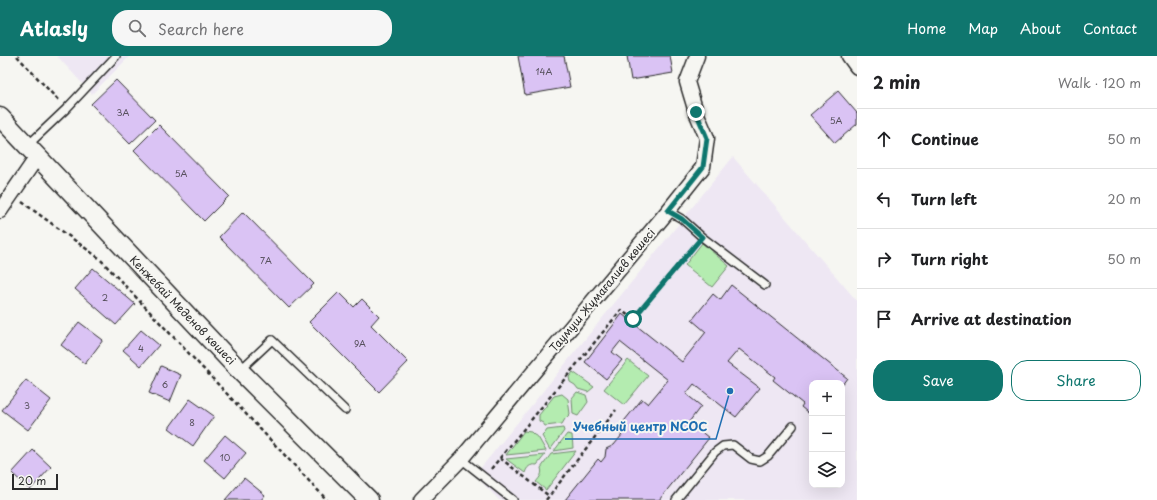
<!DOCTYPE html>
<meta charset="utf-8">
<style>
:root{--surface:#fff;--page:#f6f6f6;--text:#202124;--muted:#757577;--line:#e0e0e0;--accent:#0f766e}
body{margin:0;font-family:"Playpen Sans",sans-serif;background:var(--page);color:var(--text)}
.controls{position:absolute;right:12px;bottom:12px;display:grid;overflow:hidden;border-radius:8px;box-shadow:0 4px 16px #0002}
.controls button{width:36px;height:36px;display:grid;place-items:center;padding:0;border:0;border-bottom:1px solid var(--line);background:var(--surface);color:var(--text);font:20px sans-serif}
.scale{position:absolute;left:12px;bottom:10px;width:46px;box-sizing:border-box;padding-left:4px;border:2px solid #2b2b2b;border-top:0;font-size:11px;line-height:14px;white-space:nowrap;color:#2b2b2b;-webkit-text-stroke:3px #f6f6f2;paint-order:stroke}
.stop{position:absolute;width:12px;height:12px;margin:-9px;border:3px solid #0f766e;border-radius:50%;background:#fff}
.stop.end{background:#0f766e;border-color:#fff;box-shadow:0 1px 4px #0008}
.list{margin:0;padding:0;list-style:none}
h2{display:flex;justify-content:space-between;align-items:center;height:52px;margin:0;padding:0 16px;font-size:17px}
h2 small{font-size:13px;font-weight:400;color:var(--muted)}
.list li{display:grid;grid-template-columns:26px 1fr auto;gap:12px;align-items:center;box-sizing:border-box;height:60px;padding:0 16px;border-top:1px solid var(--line)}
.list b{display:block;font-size:15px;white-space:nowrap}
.list em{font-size:13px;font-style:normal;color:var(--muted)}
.actions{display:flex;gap:8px;padding:12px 16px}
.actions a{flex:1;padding:9px 0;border:1px solid var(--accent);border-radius:16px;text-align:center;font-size:14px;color:var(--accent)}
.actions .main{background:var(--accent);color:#fff}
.icon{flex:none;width:22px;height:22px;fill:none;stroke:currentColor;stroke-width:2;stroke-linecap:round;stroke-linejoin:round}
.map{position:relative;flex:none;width:857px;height:444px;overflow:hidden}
header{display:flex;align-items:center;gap:24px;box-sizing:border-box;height:56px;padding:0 20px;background:var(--accent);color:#fff}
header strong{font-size:19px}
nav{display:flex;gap:22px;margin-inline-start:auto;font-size:14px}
.search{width:280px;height:36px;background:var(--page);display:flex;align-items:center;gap:10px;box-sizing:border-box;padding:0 14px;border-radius:16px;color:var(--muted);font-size:15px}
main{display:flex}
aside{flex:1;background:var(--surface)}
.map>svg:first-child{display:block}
.built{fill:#eee7f3;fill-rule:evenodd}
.green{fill:#b4ecb0;stroke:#708c6e}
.building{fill:#dac3f4;stroke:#2b2b2b}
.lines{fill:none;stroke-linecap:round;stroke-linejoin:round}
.service-casing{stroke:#2b2b2b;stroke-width:10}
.minor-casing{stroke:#2b2b2b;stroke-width:17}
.tertiary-casing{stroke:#2b2b2b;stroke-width:21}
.path{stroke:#2b2b2b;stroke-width:2.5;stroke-dasharray:4 3;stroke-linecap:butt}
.service{stroke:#f6f6f2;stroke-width:7}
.minor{stroke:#f6f6f2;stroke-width:14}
.tertiary{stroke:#f6f6f2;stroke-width:18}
.route{stroke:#0f766e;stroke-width:5}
.labels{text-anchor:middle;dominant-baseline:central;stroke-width:4;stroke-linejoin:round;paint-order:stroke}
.number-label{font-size:9px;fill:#57515d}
.street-label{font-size:11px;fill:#2b2b2b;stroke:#f6f6f2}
.leader{fill:none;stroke:#1f6fb2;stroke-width:1.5}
.callout-dot{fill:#1f6fb2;stroke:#f6f6f2;stroke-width:1.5}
.callout-label{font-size:12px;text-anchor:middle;font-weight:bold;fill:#1f6fb2;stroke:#f6f6f2;stroke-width:4;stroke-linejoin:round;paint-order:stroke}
</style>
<header>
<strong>Atlasly</strong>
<div class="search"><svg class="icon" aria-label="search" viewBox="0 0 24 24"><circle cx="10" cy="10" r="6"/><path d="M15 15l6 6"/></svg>Search here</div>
<nav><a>Home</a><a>Map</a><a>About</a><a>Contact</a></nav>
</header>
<main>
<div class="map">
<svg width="857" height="444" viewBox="0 0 857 444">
<rect width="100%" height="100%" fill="#f6f6f2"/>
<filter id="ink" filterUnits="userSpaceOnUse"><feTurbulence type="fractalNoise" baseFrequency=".025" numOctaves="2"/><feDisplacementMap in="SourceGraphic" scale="8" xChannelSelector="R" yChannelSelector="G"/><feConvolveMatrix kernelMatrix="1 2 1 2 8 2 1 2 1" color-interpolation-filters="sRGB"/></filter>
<g filter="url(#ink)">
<g class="built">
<polygon points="57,0 130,0 92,38"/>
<path d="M733 101 857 245V444H499L475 419ZM812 327H842V429H812Z"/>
</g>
<g class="green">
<polygon points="702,187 729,210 712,231 685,209"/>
<polygon points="628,304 648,320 624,349 604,333"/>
<polygon points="573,316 594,331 588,336 578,333 575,329 570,326 569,321"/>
<polygon points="577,336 586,339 588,346 578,360 573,358 572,342"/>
<polygon points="562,338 568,343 570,358 565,363 562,368 545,370 543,367 539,365 539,359 554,340"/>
<polygon points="563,372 564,375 550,394 542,380 545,377 547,374"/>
<polygon points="524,375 531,376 534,379 538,381 546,395 506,399"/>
<polygon points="567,378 572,379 573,392 554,395"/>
<path d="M576 395 546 434 536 426C540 421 543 418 541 412L551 398Z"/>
<path d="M545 399 537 409C530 408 527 411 525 417L506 403Z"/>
</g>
<g class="building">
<polygon points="518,0 564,0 570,31 525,39"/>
<polygon points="627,0 670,0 673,17 631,24"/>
<polygon points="116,24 155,64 130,88 91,48"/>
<polygon points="838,35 857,57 857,68 835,87 810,59"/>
<polygon points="159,69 229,140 204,165 134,94"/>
<polygon points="243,156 314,228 289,252 219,181"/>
<polygon points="93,212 135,248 116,269 75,233"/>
<polygon points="731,229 847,322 842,329 842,327 812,327 812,360 801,351 803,348 773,324 775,321 739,293 727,307 760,332 736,361 694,328 686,338 701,350 689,366 709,382 659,444 565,444 598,403 601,406 605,401 606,393 614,389 622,379 616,375 642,343 648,348 668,324 620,286 612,296 622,304 606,323 585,306 622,258 682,306 706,276 692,264 713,238 720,244"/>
<polygon points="339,236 354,251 362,243 379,260 371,269 408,306 379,336 309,266"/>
<polygon points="79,266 103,284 85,308 61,289"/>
<polygon points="141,274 159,289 141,310 123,294"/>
<polygon points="161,310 181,319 170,346 149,337"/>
<polygon points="26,324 51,344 28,374 2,354"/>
<polygon points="190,343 214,360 193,390 169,372"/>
<polygon points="225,379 246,397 225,422 204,404"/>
<polygon points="33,394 51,411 30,434 12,417"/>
<polygon points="244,422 265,439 261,444 225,444"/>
</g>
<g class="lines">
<g class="service-casing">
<g id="service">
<polyline points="27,90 66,53 116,0"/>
<polyline points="668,155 682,163 702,181 765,229"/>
<polyline points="240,314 272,284 345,354"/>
<polyline points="461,403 513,444"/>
<polyline points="676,444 715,396 723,390 733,389 751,403 760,405 768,400 793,370"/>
</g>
</g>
<g class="minor-casing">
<g id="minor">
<polyline points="849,0 857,11"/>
<polyline points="0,155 37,101"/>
<polyline points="421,444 461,403 668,155 703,111 707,82 696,56 687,26 697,0"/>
</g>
</g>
<g class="tertiary-casing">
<polyline id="tertiary" points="0,61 240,315 369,444"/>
</g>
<g class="path">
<polyline points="17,0 59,45"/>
<polyline points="22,146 99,202 327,444"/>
<polyline points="500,402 549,440"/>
<polyline points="491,413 621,254 633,263 695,189"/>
<polyline points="546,444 616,354"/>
</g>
<use href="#service" class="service"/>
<use href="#minor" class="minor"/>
<use href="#tertiary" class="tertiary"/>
</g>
</g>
<g class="lines" filter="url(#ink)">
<polyline class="route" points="633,263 702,181 682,163 668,155 703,111 707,82 696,56"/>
</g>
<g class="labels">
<g class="number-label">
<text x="544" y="15">14А</text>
<text x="123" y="56">3А</text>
<text x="836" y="64">5А</text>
<text x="181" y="117">5А</text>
<text x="266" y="204">7А</text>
<text x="105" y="241">2</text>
<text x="360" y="287">9А</text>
<text x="141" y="292">4</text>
<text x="165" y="328">6</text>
<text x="27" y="349">3</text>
<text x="192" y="366">8</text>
<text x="225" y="401">10</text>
</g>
<g class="street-label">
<text transform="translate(602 234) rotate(-50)">Таумуш Жұмағалиев көшесі</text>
<text transform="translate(183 254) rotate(46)">Кенжебай Меденов көшесі</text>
</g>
</g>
<path class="leader" d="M730 335L716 383H565"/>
<circle class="callout-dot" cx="730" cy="335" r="4"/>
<g class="callout-label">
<text x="640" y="375">Учебный центр NCOC</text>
</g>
</svg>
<div class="controls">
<button>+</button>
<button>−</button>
<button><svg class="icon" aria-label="layers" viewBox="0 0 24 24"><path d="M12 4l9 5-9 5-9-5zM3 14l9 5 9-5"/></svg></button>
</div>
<div class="scale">20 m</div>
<div class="stop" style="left:633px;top:263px"></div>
<div class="stop end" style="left:696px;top:56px"></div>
</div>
<aside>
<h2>2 min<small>Walk · 120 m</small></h2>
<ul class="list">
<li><svg class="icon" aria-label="ahead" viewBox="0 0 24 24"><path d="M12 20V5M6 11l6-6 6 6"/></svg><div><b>Continue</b></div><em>50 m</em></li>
<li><svg class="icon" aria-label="left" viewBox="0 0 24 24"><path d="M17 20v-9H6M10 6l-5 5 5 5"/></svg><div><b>Turn left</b></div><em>20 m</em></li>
<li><svg class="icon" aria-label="right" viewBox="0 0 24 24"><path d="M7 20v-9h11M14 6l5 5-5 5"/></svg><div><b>Turn right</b></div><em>50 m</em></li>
<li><svg class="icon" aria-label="arrive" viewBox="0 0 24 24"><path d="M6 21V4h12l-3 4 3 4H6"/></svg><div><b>Arrive at destination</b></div></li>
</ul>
<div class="actions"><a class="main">Save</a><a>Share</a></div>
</aside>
</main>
